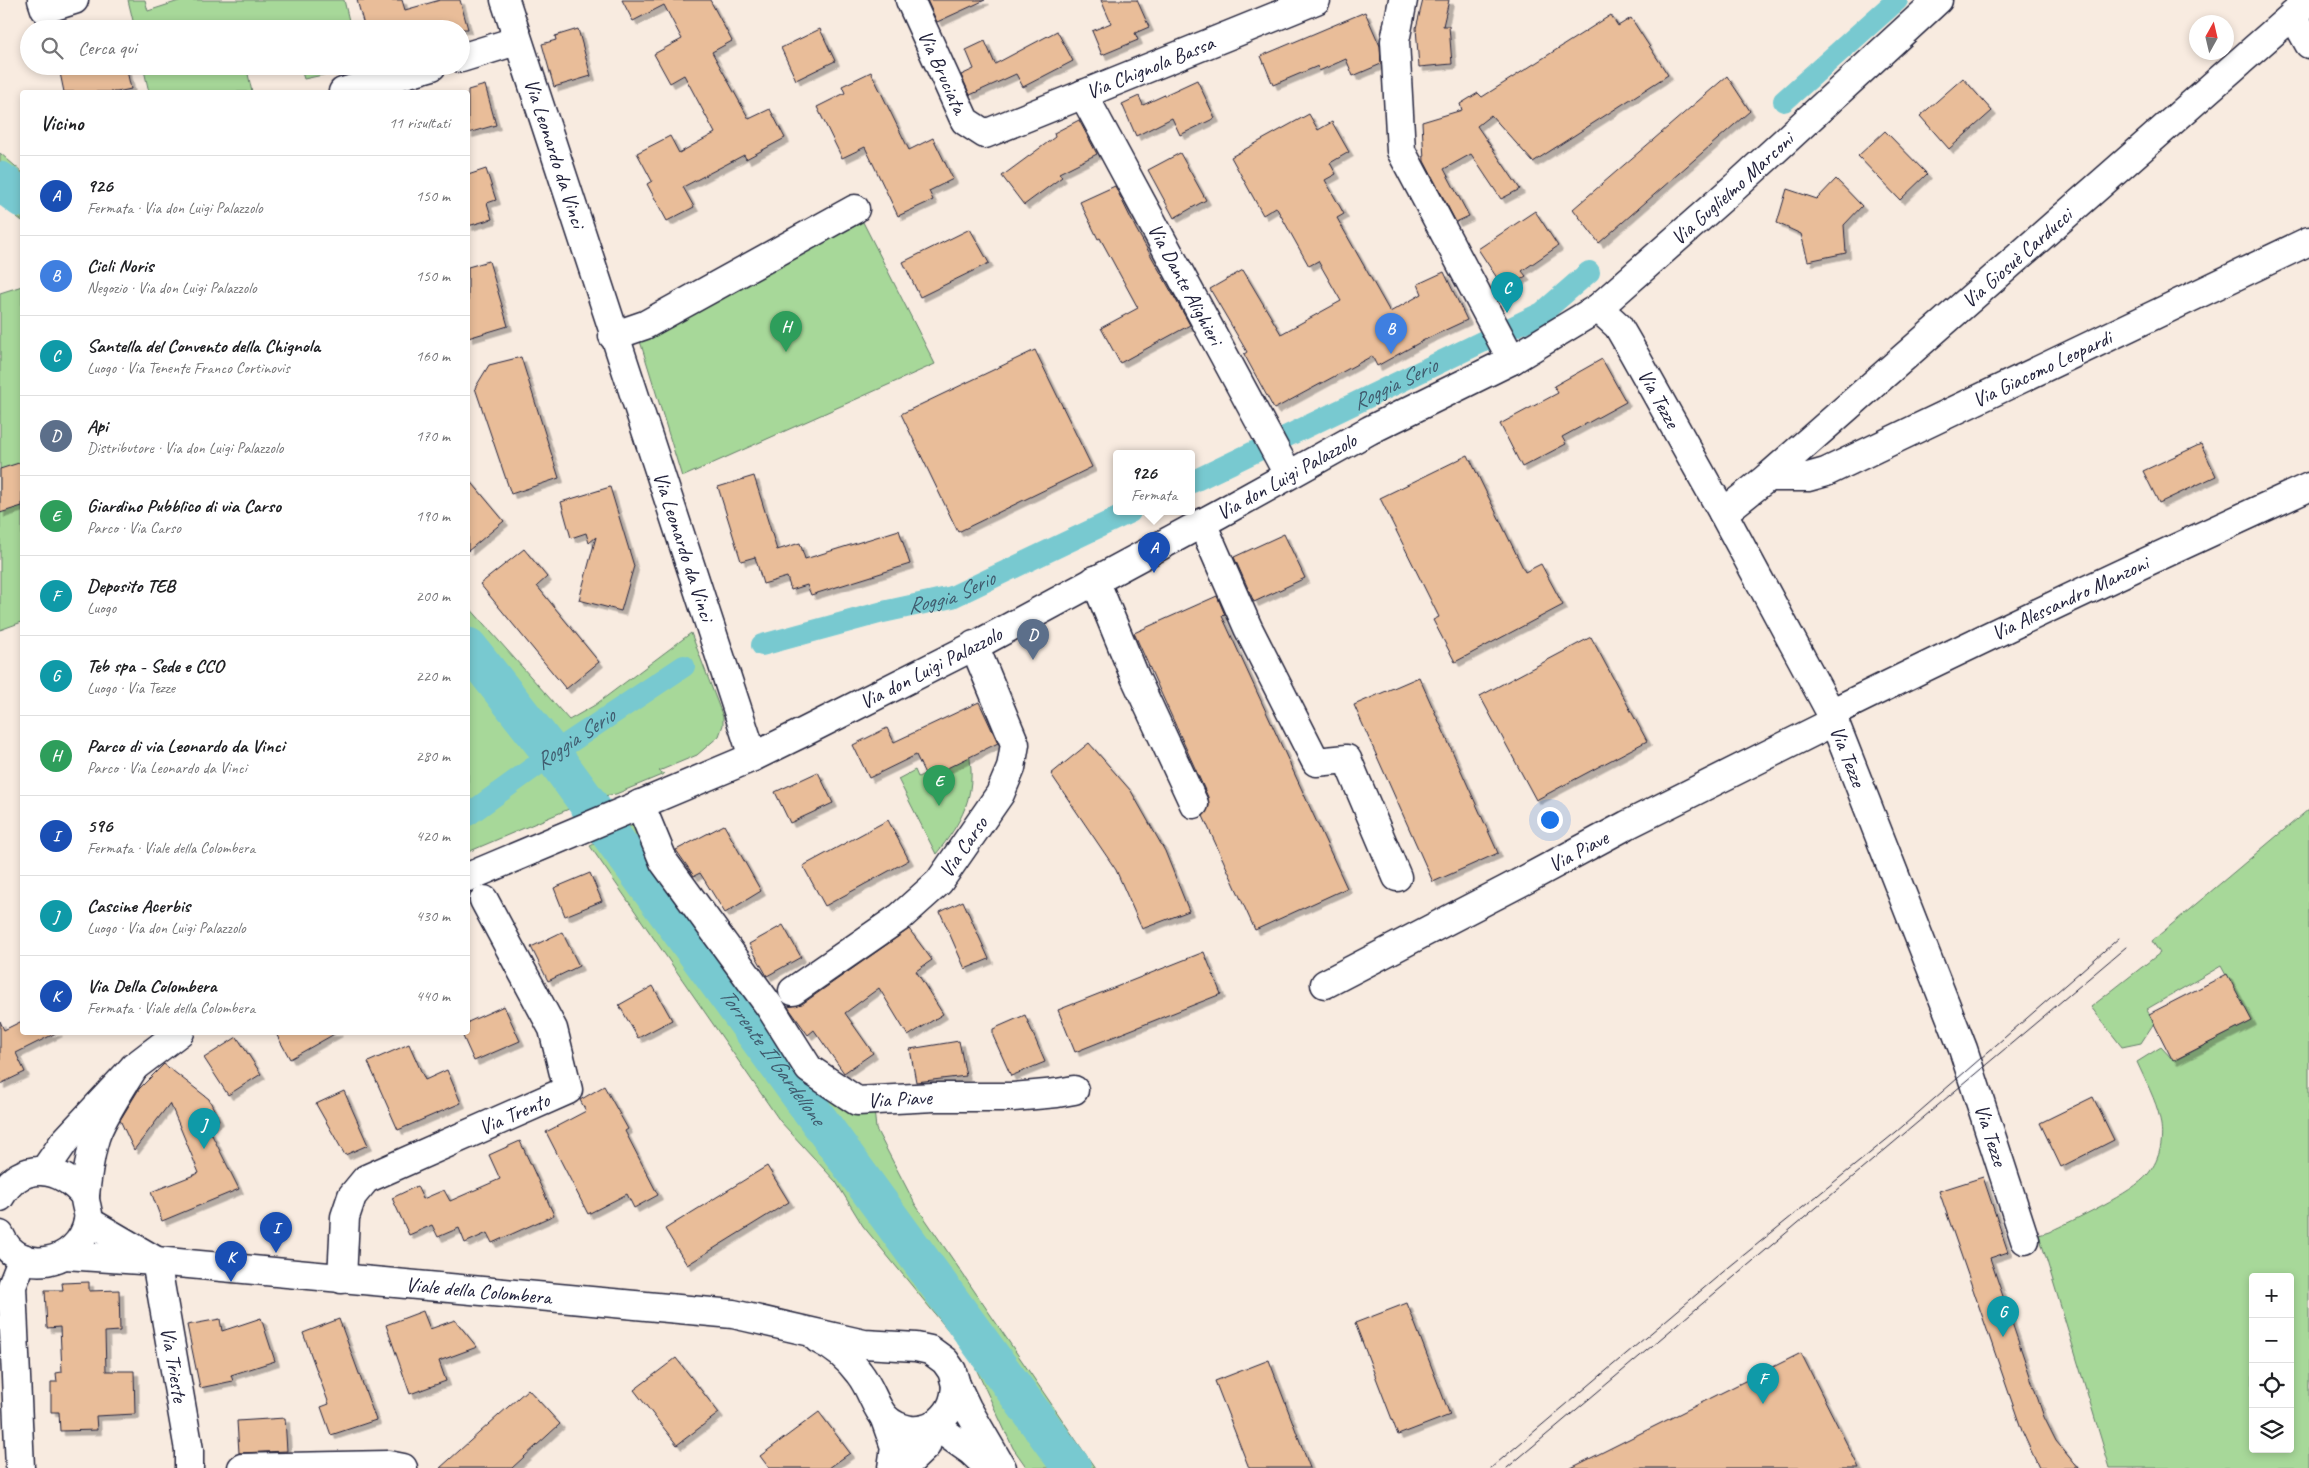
<!DOCTYPE html>
<html lang="it">
<meta charset="utf-8">
<style>
:root{--surface:#fff;--page:#f6f6f6;--text:#202124;--muted:#757577;--line:#e0e0e0;--accent:#0f766e}
body{margin:0;font-family:Caveat,sans-serif;background:var(--page);color:var(--text)}
.controls{position:absolute;right:15px;bottom:15px;display:grid;overflow:hidden;border-radius:5px;box-shadow:0 2px 8px #0003}
.controls button{width:45px;height:45px;display:grid;place-items:center;padding:0;border:0;border-bottom:1px solid var(--line);background:var(--surface);color:var(--text);font:25px sans-serif}
.compass{position:absolute;left:2189px;top:15px;width:45px;height:45px;border-radius:50%;background:var(--surface);box-shadow:0 2px 8px #0003;rotate:8deg}
.you{position:absolute;left:1549px;top:819px;width:18px;height:18px;margin:-12px;border:4px solid #fff;border-radius:50%;background:#1a73e8;box-shadow:0 0 0 8px #1a73e833}
.badge{display:grid;place-items:center;width:32px;height:32px;border-radius:50%;background:var(--accent);color:#fff;font-size:16px;font-weight:700}
.pin{position:absolute;translate:-50% -41px;filter:drop-shadow(0 1px 2px #0008)}
.pin::after{content:'';position:absolute;top:26px;width:18px;height:15px;background:inherit;clip-path:polygon(0 0,100% 0,50% 100%)}
.popup{position:absolute;left:1113px;top:450px;width:82px;height:65px;box-sizing:border-box;display:grid;place-content:center;border-radius:5px;background:var(--surface);filter:drop-shadow(0 1px 4px #0005);font-size:16px;white-space:nowrap;color:var(--muted)}
.popup b{font-size:19px;color:var(--text)}
.popup::after{content:'';position:absolute;left:50%;top:100%;margin-left:-10px;border:10px solid transparent;border-top-color:var(--surface)}
.list{margin:0;padding:0;list-style:none}
h2{display:flex;justify-content:space-between;align-items:center;height:65px;margin:0;padding:0 20px;font-size:21px}
h2 small{font-size:16px;font-weight:400;color:var(--muted)}
.list li{display:grid;grid-template-columns:32px 1fr auto;gap:15px;align-items:center;box-sizing:border-box;height:80px;padding:0 20px;border-top:1px solid var(--line)}
.list b{display:block;font-size:19px;white-space:nowrap}
.list p{margin:0;font-size:16px;white-space:nowrap;color:var(--muted)}
.list em{font-size:16px;font-style:normal;color:var(--muted)}
.icon{flex:none;width:28px;height:28px;fill:none;stroke:currentColor;stroke-width:2;stroke-linecap:round;stroke-linejoin:round}
.map{position:relative;flex:none;width:2309px;height:1468px;overflow:hidden}
.search{position:absolute;background:var(--surface);box-shadow:0 2px 8px #0003;left:20px;top:20px;width:450px;height:55px;display:flex;align-items:center;gap:12px;box-sizing:border-box;padding:0 18px;border-radius:28px;color:var(--muted);font-size:19px}
.panel{position:absolute;background:var(--surface);box-shadow:0 2px 8px #0003;left:20px;top:90px;width:450px;height:945px;border-radius:5px}
.map>svg:first-child{display:block}
.green{fill:#a7d899;stroke:#647d6a;fill-rule:evenodd}
.lines{fill:none;stroke-linecap:round;stroke-linejoin:round}
.canal{stroke:#78c9d0;stroke-width:22}
.river{stroke:#78c9d0;stroke-width:39}
.building{fill:#e9bd99;stroke:#22223b;filter:url(#shadow)}
.minor-casing{stroke:#22223b;stroke-width:31}
.minor{stroke:#fff;stroke-width:28}
.tram{stroke:#22223b;stroke-width:1}
.labels{text-anchor:middle;dominant-baseline:central;stroke-width:4.5;stroke-linejoin:round;paint-order:stroke}
.street-label{font-size:21px;fill:#22223b;stroke:#fff}
.water-label{font-size:22px;font-style:italic;fill:#405c6f;stroke:#fff}
</style>
<div class="map">
<svg width="2309" height="1468" viewBox="0 0 2309 1468">
<defs>
<filter id="shadow"><feDropShadow dx="4.5" dy="4.5" stdDeviation="0" flood-color="#0004"/></filter>
</defs>
<rect width="100%" height="100%" fill="#f8ebe0"/>
<filter id="ink" filterUnits="userSpaceOnUse"><feTurbulence type="fractalNoise" baseFrequency=".02" numOctaves="2"/><feDisplacementMap in="SourceGraphic" scale="10" xChannelSelector="R" yChannelSelector="G"/><feConvolveMatrix kernelMatrix="1 2 1 2 8 2 1 2 1" color-interpolation-filters="sRGB"/></filter>
<g filter="url(#ink)">
<g class="green">
<polygon points="128,0 145,0 148,11 182,0 344,0 351,29 135,29"/>
<polygon points="143,66 276,66 248,74 252,92 149,92"/>
<polygon points="300,66 360,66 360,67 304,79"/>
<polygon points="0,153 22,172 22,221 0,203"/>
<polygon points="863,222 935,364 682,477 640,341"/>
<polygon points="22,286 22,622 0,630 0,293"/>
<polygon points="468,606 569,720 595,705 691,633 723,717 723,725 719,736 697,755 659,771 664,774 616,794 597,797 468,852"/>
<path d="M969 753C977 795 962 822 936 854L898 779 915 770 918 777Z"/>
<path d="M2309 809V1468H2110L2039 1235 2049 1232C2073 1220 2133 1193 2148 1174 2161 1158 2164 1138 2160 1119 2156 1100 2145 1080 2137 1062L2161 1047 2174 1061 2251 1021 2221 966 2147 1009 2154 1023 2141 1043 2122 1047 2091 1007 2160 953 2152 941ZM2253 1277H2290V1449H2253Z"/>
<polygon points="633,825 817,1080 874,1109 876,1129 915,1204 1095,1468 1027,1468 1013,1448 971,1358 863,1226 836,1182 780,1121 590,846"/>
</g>
<g class="lines">
<g class="canal">
<polyline points="1784,101 1897,0"/>
<path id="s1" d="M1192 482 1542 313 1589 272"/>
<path id="s2" d="M762 645 883 612 952 597 1130 512"/>
<path id="s3" d="M468 815 552 754 684 666"/>
</g>
<g class="river">
<polyline points="0,181 22,198"/>
<path id="s4" d="M468 647 552 754 1072 1468"/>
</g>
</g>
<g class="building">
<polygon points="357,0 402,0 405,10 440,0 460,0 468,29 365,29"/>
<polygon points="622,0 710,0 732,41 712,52 749,119 770,109 785,138 746,159 744,155 683,187 694,207 667,221 647,184 652,181 637,153 670,136 679,153 715,133 684,75 670,83 654,54 682,39 664,5 633,21"/>
<polygon points="927,0 985,0 937,22"/>
<polygon points="1101,0 1137,0 1149,27 1135,33 1138,40 1102,55 1092,31 1111,23"/>
<polygon points="1423,0 1449,0 1443,26 1449,26 1452,64 1419,67 1416,28"/>
<polygon points="1365,12 1380,46 1381,64 1353,76 1346,59 1319,71 1318,66 1273,85 1261,56"/>
<polygon points="1611,15 1618,26 1631,18 1668,75 1533,162 1491,115 1477,126 1520,189 1501,199 1471,154 1444,169 1469,216 1456,222 1424,161 1422,122 1462,110 1460,104 1478,93 1482,97"/>
<polygon points="578,29 591,76 554,87 542,44 556,40 555,36"/>
<polygon points="820,29 835,61 796,80 781,48"/>
<polygon points="1057,31 1073,61 1023,87 1016,74 970,95 961,75 974,69 966,50 985,41 995,64"/>
<polygon points="67,66 126,66 131,89 117,92 64,92 59,68"/>
<polygon points="871,72 909,150 933,138 953,179 929,191 933,200 898,216 865,147 842,158 817,107 845,93 842,86"/>
<polygon points="1727,76 1750,111 1599,243 1573,209"/>
<polygon points="1963,78 1992,111 1949,149 1920,116"/>
<polygon points="1197,80 1215,118 1180,135 1172,118 1136,136 1122,104 1139,96 1143,105"/>
<polygon points="485,85 496,125 468,133 468,90"/>
<polygon points="1309,114 1318,130 1332,122 1349,152 1330,163 1336,174 1325,180 1344,214 1337,218 1390,312 1422,294 1418,284 1444,272 1467,320 1426,339 1377,366 1372,356 1274,409 1244,354 1247,352 1210,289 1243,270 1281,334 1341,301 1318,261 1309,266 1276,207 1263,215 1231,157"/>
<polygon points="1079,120 1097,154 1059,173 1062,177 1024,205 1002,176 1055,137 1054,133"/>
<polygon points="1885,131 1927,174 1900,200 1858,156"/>
<polygon points="1180,153 1206,200 1174,218 1148,170"/>
<polygon points="486,169 496,200 487,203 492,219 468,226 468,175"/>
<polygon points="1836,179 1862,206 1844,225 1846,253 1808,261 1801,234 1777,223 1787,189 1817,199"/>
<polygon points="1115,186 1136,229 1190,325 1120,363 1101,328 1138,308 1100,238 1098,239 1080,202"/>
<polygon points="1535,211 1558,246 1522,271 1526,276 1505,290 1478,249"/>
<polygon points="970,229 989,263 920,297 903,262"/>
<polygon points="489,261 508,326 468,338 468,267"/>
<polygon points="1035,350 1092,467 958,532 901,414"/>
<polygon points="521,357 559,478 511,494 475,388 489,365"/>
<polygon points="1602,359 1626,402 1562,437 1566,444 1522,467 1500,424 1558,393 1554,386"/>
<polygon points="2201,444 2216,476 2159,503 2143,471"/>
<polygon points="1468,455 1525,572 1541,564 1563,605 1455,662 1433,620 1439,617 1380,498"/>
<polygon points="22,462 22,506 0,513 0,469"/>
<polygon points="754,476 777,550 800,543 805,559 899,530 910,564 811,595 807,585 791,590 787,577 763,584 755,557 741,561 718,487"/>
<polygon points="468,478 504,521 468,551"/>
<polygon points="610,487 634,566 621,611 579,600 596,537 589,543 586,533 571,538 561,502"/>
<polygon points="1284,534 1305,578 1254,602 1234,557"/>
<polygon points="524,549 547,577 537,586 599,662 566,689 480,584"/>
<polygon points="1217,596 1225,615 1222,616 1347,888 1255,930 1203,816 1209,806 1208,797 1134,633"/>
<polygon points="1591,637 1647,741 1536,800 1480,696"/>
<polygon points="1419,677 1498,853 1433,882 1354,705"/>
<polygon points="979,702 998,743 927,778 916,755 869,778 853,745 887,728 894,742"/>
<polygon points="1089,743 1131,791 1165,851 1189,911 1142,929 1116,870 1051,774"/>
<polygon points="818,772 833,803 790,823 775,792"/>
<polygon points="888,820 909,860 825,906 803,866"/>
<polygon points="724,825 761,891 725,913 700,873 694,876 676,850"/>
<polygon points="590,873 602,901 565,916 554,888"/>
<polygon points="963,901 989,959 965,969 940,912"/>
<polygon points="783,925 801,957 767,976 749,944"/>
<polygon points="909,929 932,960 916,971 943,1014 908,1036 879,988 845,1013 873,1053 844,1073 814,1030 808,1035 788,1007 802,1004"/>
<polygon points="562,932 579,966 548,981 531,947"/>
<polygon points="1204,952 1221,994 1075,1052 1058,1010"/>
<polygon points="2227,974 2252,1021 2173,1061 2149,1014"/>
<polygon points="653,986 672,1020 638,1038 619,1005"/>
<polygon points="504,1006 520,1041 474,1061 461,1032 468,1032 468,1022"/>
<polygon points="1025,1015 1045,1062 1011,1076 993,1036 993,1029"/>
<polygon points="0,1021 4,1030 22,1021 22,1032 58,1032 16,1053 25,1072 0,1084"/>
<polygon points="275,1032 338,1032 290,1059"/>
<polygon points="237,1037 261,1074 228,1095 204,1058"/>
<polygon points="959,1041 966,1076 916,1082 910,1049"/>
<polygon points="409,1044 425,1080 447,1070 461,1103 398,1130 368,1062"/>
<polygon points="164,1064 209,1099 219,1120 208,1127 239,1189 162,1221 151,1192 199,1173 170,1103 134,1150 120,1120 139,1089"/>
<polygon points="604,1086 628,1129 625,1131 658,1195 634,1208 627,1194 588,1214 546,1132 586,1111 580,1100"/>
<polygon points="344,1091 368,1145 345,1155 316,1104"/>
<polygon points="2093,1097 2114,1140 2061,1167 2040,1123"/>
<polygon points="520,1141 554,1215 492,1243 487,1233 465,1243 459,1228 438,1237 432,1225 409,1235 392,1198 417,1186 423,1199 444,1190 450,1201 500,1179 489,1155"/>
<polygon points="767,1166 789,1202 687,1265 665,1229"/>
<polygon points="1983,1177 2008,1252 1990,1258 2044,1417 2056,1441 2078,1468 2039,1468 2022,1431 1939,1191"/>
<polygon points="89,1282 89,1291 119,1290 120,1331 105,1332 106,1371 134,1371 135,1414 96,1416 97,1430 60,1431 59,1412 51,1412 51,1382 57,1382 56,1373 62,1372 60,1327 47,1328 45,1290 63,1290 62,1283"/>
<polygon points="1407,1303 1450,1415 1398,1435 1355,1323"/>
<polygon points="423,1311 430,1329 455,1320 477,1347 439,1361 446,1381 410,1394 386,1325"/>
<polygon points="261,1318 275,1361 231,1375 233,1381 200,1388 187,1325 220,1319 222,1331"/>
<polygon points="339,1319 376,1420 331,1435 321,1407 329,1404 303,1333"/>
<polygon points="1801,1353 1859,1468 1571,1468"/>
<polygon points="676,1358 719,1413 677,1445 634,1390"/>
<polygon points="1269,1360 1310,1468 1249,1468 1215,1381"/>
<polygon points="528,1389 560,1424 512,1468 440,1468"/>
<polygon points="819,1412 850,1453 829,1468 769,1468 760,1456"/>
<polygon points="285,1418 287,1451 239,1453 237,1421"/>
</g>
<g class="lines">
<g class="minor-casing">
<g id="minor">
<polyline points="42,0 45,9 74,0"/>
<path id="s5" d="M505 0 753 757"/>
<path id="s6" d="M910 0 965 121 985 134 1316 0"/>
<polyline points="1403,0 1395,41 1401,151 1512,360"/>
<polyline points="2293,15 2309,44"/>
<polyline points="461,58 516,41"/>
<polyline points="343,92 432,66"/>
<path id="s7" d="M1083 94 1288 474"/>
<path id="s8" d="M1598 308 1618 326 1629 345 1723 513 1831 713 1963 1049 2025 1240"/>
<polyline points="613,336 645,325 855,209"/>
<path id="s9" d="M1768 477H1808L1826 472 2309 241"/>
<path id="s10" d="M1723 513 1768 477 2309 1"/>
<polyline points="1202,523 1248,628 1316,762 1347,759 1397,877"/>
<polyline points="1095,580 1135,677 1194,804"/>
<path id="s11" d="M1831 713C1989 635 2149 560 2309 487"/>
<path id="s12" d="M640 804 664 862 770 1007 809 1069 857 1101 934 1097H1013L1057 1093 1074 1090"/>
<path id="s13" d="M468 877 753 757 804 732 982 642 1219 514 1370 430 1512 360 1598 308 1736 186 1938 0"/>
<path id="s14" d="M1325 984 1523 881 1627 825 1835 721"/>
<path id="s15" d="M793 991 900 917 939 882 1000 794 1011 768 1015 744 974 645"/>
<polyline points="44,1171 64,1142 134,1067 180,1032"/>
<path d="M0 1197C22 1159 60 1166 85 1196"/>
<polyline points="88,1221 153,1259"/>
<path d="M0 1235C18 1278 80 1265 88 1221 90 1213 84 1203 85 1195 87 1177 90 1155 95 1138 101 1118 123 1086 134 1067"/>
<path id="s16" d="M65 1255 156 1261 733 1314 864 1344 916 1347 930 1350 945 1361 952 1371 956 1385 967 1408 1002 1468"/>
<path id="s17" d="M156 1261 189 1450V1468"/>
<path id="s18" d="M342 1279 345 1217 352 1196 366 1179 568 1090 553 1029 484 900"/>
<path d="M818 1339C835 1347 848 1358 859 1373 878 1397 874 1423 910 1430 918 1431 929 1429 936 1424 950 1413 955 1403 956 1385"/>
<polyline points="885,1419 895,1447 892,1468"/>
<polyline points="934,1425 971,1451 989,1468"/>
<polyline points="20,1468 12,1286 23,1258"/>
<polyline points="242,1468 388,1465 403,1468"/>
<polyline points="903,1468 926,1446 931,1428"/>
</g>
</g>
<use href="#minor" class="minor"/>
<g class="tram">
<polyline points="1491,1468 1729,1267 1896,1132 2119,938"/>
<polyline points="1507,1468 2126,947"/>
</g>
</g>
</g>
<g class="labels">
<g class="street-label">
<text stroke="none"><textPath href="#s6" startOffset="335">Via Chignola Bassa</textPath></text>
<text stroke="none"><textPath href="#s6" startOffset="79">Via Bruciata</textPath></text>
<text stroke="none"><textPath href="#s5" startOffset="161">Via Leonardo da Vinci</textPath></text>
<text stroke="none"><textPath href="#s13" startOffset="1446">Via Guglielmo Marconi</textPath></text>
<text stroke="none"><textPath href="#s10" startOffset="389">Via Giosuè Carducci</textPath></text>
<text stroke="none"><textPath href="#s7" startOffset="216">Via Dante Alighieri</textPath></text>
<text stroke="none"><textPath href="#s9" startOffset="298">Via Giacomo Leopardi</textPath></text>
<text stroke="none"><textPath href="#s8" startOffset="110">Via Tezze</textPath></text>
<text stroke="none"><textPath href="#s13" startOffset="912">Via don Luigi Palazzolo</textPath></text>
<text stroke="none"><textPath href="#s5" startOffset="575">Via Leonardo da Vinci</textPath></text>
<text stroke="none"><textPath href="#s11" startOffset="265">Via Alessandro Manzoni</textPath></text>
<text stroke="none"><textPath href="#s13" startOffset="508">Via don Luigi Palazzolo</textPath></text>
<text stroke="none"><textPath href="#s8" startOffset="515">Via Tezze</textPath></text>
<text stroke="none"><textPath href="#s15" startOffset="225">Via Carso</textPath></text>
<text stroke="none"><textPath href="#s14" startOffset="286">Via Piave</textPath></text>
<text stroke="none"><textPath href="#s12" startOffset="416">Via Piave</textPath></text>
<text stroke="none"><textPath href="#s18" startOffset="268">Via Trento</textPath></text>
<text stroke="none"><textPath href="#s8" startOffset="920">Via Tezze</textPath></text>
<text stroke="none"><textPath href="#s16" startOffset="415">Viale della Colombera</textPath></text>
<text stroke="none"><textPath href="#s17" startOffset="105">Via Trieste</textPath></text>
</g>
<g class="water-label">
<text stroke="none"><textPath href="#s1" startOffset="225">Roggia Serio</textPath></text>
<text stroke="none"><textPath href="#s2" startOffset="196">Roggia Serio</textPath></text>
<text stroke="none"><textPath href="#s3" startOffset="131">Roggia Serio</textPath></text>
<text stroke="none"><textPath href="#s4" startOffset="510">Torrente Il Gardellone</textPath></text>
</g>
</g>
</svg>
<div class="controls">
<button>+</button>
<button>−</button>
<button><svg class="icon" aria-label="locate" viewBox="0 0 24 24"><circle cx="12" cy="12" r="6"/><path d="M12 2v4M12 18v4M2 12h4M18 12h4"/></svg></button>
<button><svg class="icon" aria-label="layers" viewBox="0 0 24 24"><path d="M12 4l9 5-9 5-9-5zM3 14l9 5 9-5"/></svg></button>
</div>
<svg class="compass" viewBox="-18 -18 36 36"><path d="M0-13l5 13h-10z" fill="#e53935"/><path d="M0 13l5-13h-10z" fill="#757577"/></svg>
<div class="you"></div>
<div class="pin badge" style="left:1154px;top:573px;background:#1a4fb4">A</div>
<div class="popup"><b>926</b>Fermata</div>
<div class="pin badge" style="left:1391px;top:354px;background:#3f7fe0">B</div>
<div class="pin badge" style="left:1507px;top:313px;background:#0f9aa8">C</div>
<div class="pin badge" style="left:1033px;top:660px;background:#5c6f8a">D</div>
<div class="pin badge" style="left:939px;top:806px;background:#2e9e5b">E</div>
<div class="pin badge" style="left:1763px;top:1404px;background:#0f9aa8">F</div>
<div class="pin badge" style="left:2003px;top:1337px;background:#0f9aa8">G</div>
<div class="pin badge" style="left:786px;top:352px;background:#2e9e5b">H</div>
<div class="pin badge" style="left:276px;top:1253px;background:#1a4fb4">I</div>
<div class="pin badge" style="left:204px;top:1149px;background:#0f9aa8">J</div>
<div class="pin badge" style="left:231px;top:1282px;background:#1a4fb4">K</div>
<div class="search"><svg class="icon" aria-label="search" viewBox="0 0 24 24"><circle cx="10" cy="10" r="6"/><path d="M15 15l6 6"/></svg>Cerca qui</div>
<section class="panel">
<h2>Vicino<small>11 risultati</small></h2>
<ul class="list">
<li><span class="badge" style="background:#1a4fb4">A</span><div><b>926</b><p>Fermata · Via don Luigi Palazzolo</p></div><em>150 m</em></li>
<li><span class="badge" style="background:#3f7fe0">B</span><div><b>Cicli Noris</b><p>Negozio · Via don Luigi Palazzolo</p></div><em>150 m</em></li>
<li><span class="badge" style="background:#0f9aa8">C</span><div><b>Santella del Convento della Chignola</b><p>Luogo · Via Tenente Franco Cortinovis</p></div><em>160 m</em></li>
<li><span class="badge" style="background:#5c6f8a">D</span><div><b>Api</b><p>Distributore · Via don Luigi Palazzolo</p></div><em>170 m</em></li>
<li><span class="badge" style="background:#2e9e5b">E</span><div><b>Giardino Pubblico di via Carso</b><p>Parco · Via Carso</p></div><em>190 m</em></li>
<li><span class="badge" style="background:#0f9aa8">F</span><div><b>Deposito TEB</b><p>Luogo</p></div><em>200 m</em></li>
<li><span class="badge" style="background:#0f9aa8">G</span><div><b>Teb spa - Sede e CCO</b><p>Luogo · Via Tezze</p></div><em>220 m</em></li>
<li><span class="badge" style="background:#2e9e5b">H</span><div><b>Parco di via Leonardo da Vinci</b><p>Parco · Via Leonardo da Vinci</p></div><em>280 m</em></li>
<li><span class="badge" style="background:#1a4fb4">I</span><div><b>596</b><p>Fermata · Viale della Colombera</p></div><em>420 m</em></li>
<li><span class="badge" style="background:#0f9aa8">J</span><div><b>Cascine Acerbis</b><p>Luogo · Via don Luigi Palazzolo</p></div><em>430 m</em></li>
<li><span class="badge" style="background:#1a4fb4">K</span><div><b>Via Della Colombera</b><p>Fermata · Viale della Colombera</p></div><em>440 m</em></li>
</ul>
</section>
</div>
